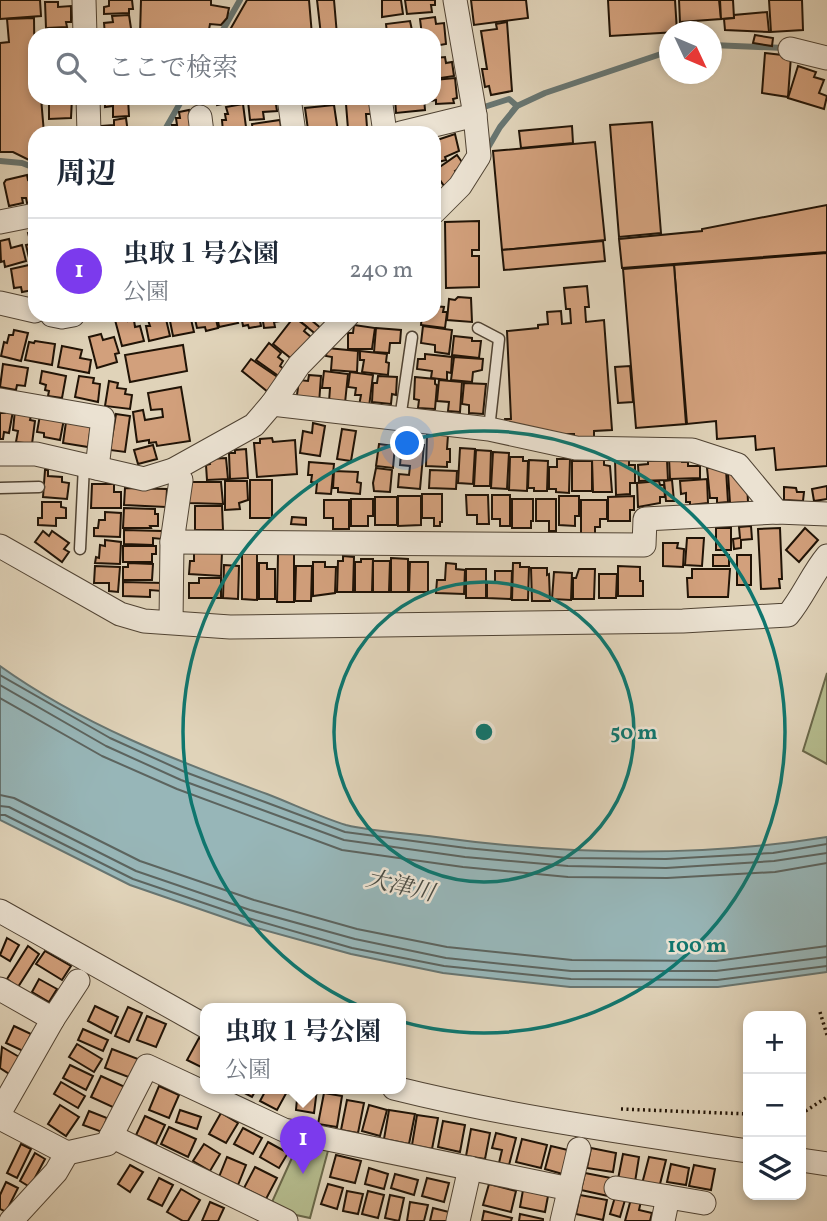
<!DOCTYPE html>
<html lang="ja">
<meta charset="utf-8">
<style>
:root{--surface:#fff;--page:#f6f6f7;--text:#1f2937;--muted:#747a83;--line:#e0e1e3;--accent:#7c3aed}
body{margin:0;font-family:Vollkorn,"Noto Serif JP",serif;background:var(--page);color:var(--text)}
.controls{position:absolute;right:21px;bottom:21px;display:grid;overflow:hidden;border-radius:14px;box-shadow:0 4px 10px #0003}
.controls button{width:63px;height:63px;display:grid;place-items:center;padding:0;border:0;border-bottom:2px solid var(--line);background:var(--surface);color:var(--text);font:35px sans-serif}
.compass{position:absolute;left:659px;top:21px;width:63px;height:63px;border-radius:50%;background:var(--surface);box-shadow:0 4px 10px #0003;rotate:134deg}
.you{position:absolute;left:408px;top:444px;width:24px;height:24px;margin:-18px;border:5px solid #fff;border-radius:50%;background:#1a73e8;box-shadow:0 0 0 10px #1a73e833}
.badge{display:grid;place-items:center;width:46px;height:46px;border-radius:50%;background:var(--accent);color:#fff;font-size:23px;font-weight:700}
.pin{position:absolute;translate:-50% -58px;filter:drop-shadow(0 2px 4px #0008)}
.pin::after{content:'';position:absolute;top:37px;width:24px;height:21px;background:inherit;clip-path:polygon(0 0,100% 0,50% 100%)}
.popup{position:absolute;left:200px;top:1003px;width:206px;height:91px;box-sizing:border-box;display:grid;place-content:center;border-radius:14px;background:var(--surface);filter:drop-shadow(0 2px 5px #0005);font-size:23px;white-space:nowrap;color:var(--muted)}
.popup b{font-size:26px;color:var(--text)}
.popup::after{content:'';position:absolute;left:50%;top:100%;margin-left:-14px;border:14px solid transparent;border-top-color:var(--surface)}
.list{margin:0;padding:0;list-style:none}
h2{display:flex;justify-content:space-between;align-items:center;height:91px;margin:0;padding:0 28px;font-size:30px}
h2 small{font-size:23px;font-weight:400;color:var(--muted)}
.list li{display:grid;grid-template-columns:46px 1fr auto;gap:21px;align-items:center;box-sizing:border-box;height:105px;padding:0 28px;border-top:2px solid var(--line)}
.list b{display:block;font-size:26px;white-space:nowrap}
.list p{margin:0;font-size:23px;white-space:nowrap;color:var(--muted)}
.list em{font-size:23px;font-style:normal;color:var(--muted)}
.icon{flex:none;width:38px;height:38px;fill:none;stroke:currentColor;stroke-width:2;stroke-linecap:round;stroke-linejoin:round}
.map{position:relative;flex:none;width:827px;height:1221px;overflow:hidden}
.search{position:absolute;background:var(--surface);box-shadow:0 4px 10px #0003;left:28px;top:28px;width:413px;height:77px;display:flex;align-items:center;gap:18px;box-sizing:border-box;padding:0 24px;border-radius:21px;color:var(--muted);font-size:26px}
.panel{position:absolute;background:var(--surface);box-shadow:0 4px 10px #0003;left:28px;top:126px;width:413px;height:196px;border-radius:21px}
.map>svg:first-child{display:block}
.green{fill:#b5bc8e;stroke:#6a684a;stroke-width:2}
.water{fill:#97b6b8;stroke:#677571;stroke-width:2}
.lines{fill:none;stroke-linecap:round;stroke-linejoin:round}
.shore{stroke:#5c645f;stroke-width:2}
.stream{stroke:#677571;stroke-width:6}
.building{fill:#d2a07c;stroke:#201306;stroke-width:2}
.lane-casing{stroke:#504333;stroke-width:13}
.street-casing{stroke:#504333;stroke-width:25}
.path{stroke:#201306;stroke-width:3.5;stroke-dasharray:2 3.5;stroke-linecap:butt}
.lane{stroke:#ebe2d2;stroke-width:10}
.street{stroke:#ebe2d2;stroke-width:23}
.ring{fill:none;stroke:#0f766e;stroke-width:3.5}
.labels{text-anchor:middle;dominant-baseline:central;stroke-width:5;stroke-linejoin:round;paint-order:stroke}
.water-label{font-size:23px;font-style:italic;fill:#4a4c44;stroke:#ebe2d2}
.centre{fill:#0f766e;stroke:#ebe2d2;stroke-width:3.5}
.ring-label{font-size:21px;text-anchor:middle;font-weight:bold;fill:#0f766e;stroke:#ebe2d2;stroke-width:5;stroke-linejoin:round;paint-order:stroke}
</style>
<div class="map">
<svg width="827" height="1221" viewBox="0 0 827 1221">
<rect width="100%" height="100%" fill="#e0d3b9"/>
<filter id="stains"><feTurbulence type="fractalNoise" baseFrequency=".00286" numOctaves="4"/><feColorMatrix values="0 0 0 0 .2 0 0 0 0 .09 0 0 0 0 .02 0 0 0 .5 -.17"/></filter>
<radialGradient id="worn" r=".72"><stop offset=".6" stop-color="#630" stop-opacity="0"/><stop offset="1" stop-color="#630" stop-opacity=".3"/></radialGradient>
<g class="green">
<polygon points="827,673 827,764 803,751"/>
<polygon points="300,1140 329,1147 310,1218 296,1215 272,1202"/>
</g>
<path class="water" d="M0 666C81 724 174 760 267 794 293 804 320 817 346 825 375 832 407 833 436 837 566 855 697 858 827 837V972L718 987H570L443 973 351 954 246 925 130 885 0 820Z"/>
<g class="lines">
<g class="shore">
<polyline points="0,675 110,738 185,772 345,832 466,848 568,858 666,859 773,853 827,844"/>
<polyline points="0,685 106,746 181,780 344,840 465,857 568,866 666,868 774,861 827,853"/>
<polyline points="0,698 102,756 177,789 342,850 463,867 568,877 667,878 775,872 827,863"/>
<polyline points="0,795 14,798 140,861 254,900 357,929 447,947 572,960 716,961 827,946"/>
<polyline points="0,806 9,807 136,871 250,910 355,939 446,958 571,971 716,971 827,957"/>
<polyline points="0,815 5,815 133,879 248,918 352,948 444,966 571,979 717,980 827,966"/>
</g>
<g class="stream">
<polyline points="220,35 240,0"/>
<polyline points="712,45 784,48"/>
<polyline points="484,107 509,99 517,106"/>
<polyline points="163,133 183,98"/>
<polyline points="486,151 500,127 517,106 545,93 670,51"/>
<polyline points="0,161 22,163 35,168"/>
</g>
</g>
<g class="building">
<polygon points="0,0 40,0 41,16 0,19"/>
<polygon points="109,0 132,0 133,9 129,9 129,13 104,14 104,7 109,6"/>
<polygon points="141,0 211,0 211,5 229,8 227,18 221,25 210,24 208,35 140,35"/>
<polygon points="247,0 309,0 312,35 227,35"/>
<polygon points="317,0 334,0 337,35 321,35"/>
<polygon points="382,0 401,0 403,14 382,17"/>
<polygon points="405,0 435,0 435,5 431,5 432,12 407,14"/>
<polygon points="471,0 526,0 528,18 474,25"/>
<polygon points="608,0 675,0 677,32 610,36"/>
<polygon points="679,0 719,0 721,19 680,22"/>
<polygon points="720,0 733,0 734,18 721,19"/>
<polygon points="769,0 802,0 803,30 771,32"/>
<polygon points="45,2 58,2 58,7 71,6 71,22 66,22 67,27 46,28"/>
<polygon points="767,12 769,32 725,30 724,19 734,18 734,15"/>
<polygon points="129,15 132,35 105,35 104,23 113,22 112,16"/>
<polygon points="435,17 436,24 444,23 446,44 434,46 434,35 422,35 420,19"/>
<polygon points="34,18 35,98 41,98 44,133 35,133 35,163 13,152 0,152 0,43 9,42 7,19"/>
<polygon points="410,21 413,35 387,33 386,24"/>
<polygon points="507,22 512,91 491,95 489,86 485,87 482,69 487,69 481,31 497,29 496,24"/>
<polygon points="755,35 773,38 772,46 753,43"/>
<polygon points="434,53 435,58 445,57 446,63 452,62 454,76 434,79"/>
<polygon points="765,53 791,56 788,97 762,93"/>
<polygon points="798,66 816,72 814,77 824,80 819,93 827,96 824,109 788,98"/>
<polygon points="455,78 457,98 453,99 454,103 436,104 436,100 430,101 429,98 434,98 434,80"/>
<polygon points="49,98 72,98 71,118 49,119"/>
<polygon points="105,98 128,98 129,116 113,117 113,106 105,107"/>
<polygon points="215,98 242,98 242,100 217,105"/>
<polygon points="275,98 277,111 263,112 264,119 250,120 248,101"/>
<polygon points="395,98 424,98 425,110 396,113"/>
<polygon points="370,101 371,114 366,114 367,127 348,129 346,104"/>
<polygon points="243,104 246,127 223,132 222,120 226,120 225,114 228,114 226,107"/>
<polygon points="334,105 338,132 324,133 324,128 308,130 305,108"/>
<polygon points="189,110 195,133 173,133 172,125 177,125 176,118 180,118 179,112"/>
<polygon points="126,118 128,133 103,133 102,126 114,125 114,120"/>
<polygon points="280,120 281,128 253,132 252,124"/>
<polygon points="652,122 661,233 619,237 610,125"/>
<polygon points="572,126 573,143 521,148 519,131"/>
<polygon points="73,128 74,133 51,133 51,129"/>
<polygon points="455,134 459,151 445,157 446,160 434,163 434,141"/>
<polygon points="595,142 605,240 502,250 493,151"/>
<polygon points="457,155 464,165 455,171 458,176 444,186 434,171"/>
<polygon points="27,175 28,180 35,178 35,201 27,203 26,198 22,198 23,203 9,206 4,183 6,180"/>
<polygon points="827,205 827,252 622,268 619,239 702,231 702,229"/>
<polygon points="479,221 479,250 472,250 472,256 479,256 479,287 446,288 445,222"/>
<polygon points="35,231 35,261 30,262 26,245 31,244 28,233"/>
<polygon points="9,239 11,248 22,245 26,261 5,267 4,261 1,262 0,241"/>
<polygon points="603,241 605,261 504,270 502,250"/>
<polygon points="827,253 827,466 776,470 774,448 756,450 755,436 717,439 716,421 687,424 674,265"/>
<polygon points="29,265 30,272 34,271 35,284 32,285 33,290 22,292 21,287 14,288 11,269"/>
<polygon points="674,265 686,424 636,428 623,269"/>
<polygon points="587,286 589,307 585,307 586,322 604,320 612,430 594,431 594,438 574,439 574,434 546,434 504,424 505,419 511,419 507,331 538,328 538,325 548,324 547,312 561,311 562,324 571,323 570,309 566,309 564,288"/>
<polygon points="458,297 471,298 472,322 447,320 449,299 455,300"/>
<polygon points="434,306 444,307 443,312 447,312 445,328 421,325 422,315 434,315"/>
<polygon points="155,315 165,315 170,336 149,341 146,326 150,326 147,317"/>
<polygon points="190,315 194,332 173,336 169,316"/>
<polygon points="194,315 215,315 218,328 206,331 205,327 197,328"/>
<polygon points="217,315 236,315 238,323 219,327"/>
<polygon points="241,315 259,315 261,326 249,328 248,325 243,326"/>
<polygon points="262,315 280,315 281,321 274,322 275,327 264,328"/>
<polygon points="297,315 305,315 323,330 318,336 295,317"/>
<polygon points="127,317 128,321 134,320 135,327 140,326 144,341 122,346 115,320"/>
<polygon points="294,317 307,327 304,331 311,337 293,360 273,344"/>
<polygon points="354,325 375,328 372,349 348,349 348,333 353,333"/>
<polygon points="423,326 452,330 449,354 435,352 435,345 421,343"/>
<polygon points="376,328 401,330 400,343 390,343 389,353 374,352"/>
<polygon points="14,330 28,333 21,361 1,356 4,342 7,343 9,335 13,335"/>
<polygon points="101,334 103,340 114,337 119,353 115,354 117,362 97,368 89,337"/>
<polygon points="454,336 472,338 472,341 481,341 479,358 452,355"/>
<polygon points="35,341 55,344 52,365 25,360 29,342 34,343"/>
<polygon points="269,343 281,353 278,357 283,361 280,366 285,370 280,377 256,360"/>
<polygon points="183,345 187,371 130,382 125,355"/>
<polygon points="62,346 82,350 80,358 91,360 89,373 58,367"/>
<polygon points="327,348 358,351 357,372 331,370 332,357 326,356"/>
<polygon points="360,351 387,354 386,362 389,363 388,375 362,372 364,360 360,360"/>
<polygon points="425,354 452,357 451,373 447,372 447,380 431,378 432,371 417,369 418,359 425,359"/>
<polygon points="454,357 483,359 482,370 473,372 472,382 451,380"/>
<polygon points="251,359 279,378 268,392 242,371"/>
<polygon points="3,364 28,368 25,386 17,385 16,390 0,387"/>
<polygon points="630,366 633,402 618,403 615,367"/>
<polygon points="42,371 66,376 62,398 48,396 49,391 45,390 46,385 40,383"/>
<polygon points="324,371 348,374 345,403 329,402 330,388 322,388"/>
<polygon points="350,372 373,375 369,407 359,406 361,395 355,395 356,388 348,387"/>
<polygon points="309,375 321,376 319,404 296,402 299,380 308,381"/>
<polygon points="79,376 94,378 93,383 100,384 98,402 75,397"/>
<polygon points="378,376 397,377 396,395 392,394 391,404 372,402 373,383 377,383"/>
<polygon points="415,377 435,379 435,384 437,385 435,409 418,408 419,400 414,399"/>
<polygon points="439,380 462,382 460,412 448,411 449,402 437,401"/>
<polygon points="109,381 118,383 117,388 126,389 125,394 132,395 130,409 105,406"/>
<polygon points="464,383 486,384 483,414 469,413 469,405 462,404"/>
<polygon points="181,387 190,441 157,446 156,442 149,443 149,440 137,442 133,412 143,410 145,420 163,417 162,409 151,410 148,393"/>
<polygon points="6,410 13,411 9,433 4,432 3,439 0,439 0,413 5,413"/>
<polygon points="15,410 32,412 30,420 35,421 32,444 16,442 18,431 13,430"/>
<polygon points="116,414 130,416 125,452 110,450"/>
<polygon points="40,415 64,419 60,440 44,437 44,433 37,432"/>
<polygon points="66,422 91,426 88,447 63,443"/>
<polygon points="313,423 325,426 320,456 300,453 303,431 312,433"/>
<polygon points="342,429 356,431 351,461 337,459"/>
<polygon points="427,435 448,435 447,449 450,449 450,462 447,462 447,467 426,466"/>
<polygon points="272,438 273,442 295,440 297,474 257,477 254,443 260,443 260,439"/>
<polygon points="402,443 424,445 420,489 398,487 399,474 409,475 410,466 400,465"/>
<polygon points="379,444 395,446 393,468 376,466"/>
<polygon points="153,445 157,459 138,464 134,450"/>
<polygon points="460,448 475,449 473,484 458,483"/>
<polygon points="246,449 248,478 230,479 229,453 235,453 235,450"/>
<polygon points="476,450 491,451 490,486 474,486"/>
<polygon points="493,452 509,453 507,489 491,488"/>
<polygon points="510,457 523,457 523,461 528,461 527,491 509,490"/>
<polygon points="226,458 228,479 207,480 206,465 210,464 209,459"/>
<polygon points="669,458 681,458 682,462 688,462 688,466 700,466 700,478 670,479"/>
<polygon points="557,459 570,459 569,493 556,492 556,489 549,489 549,467 557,467"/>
<polygon points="592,459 604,459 604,465 610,466 612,492 593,492"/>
<polygon points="615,459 629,459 629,465 635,465 635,483 630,483 630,494 616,495"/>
<polygon points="529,460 548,461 547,491 534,491 534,488 528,488"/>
<polygon points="667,460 668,480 639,481 638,465 648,464 648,461"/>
<rect x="572" y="461" width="20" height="30"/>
<polygon points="309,462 334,464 331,494 316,493 317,483 311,482 312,475 308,475"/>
<polygon points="716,467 726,469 728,502 717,503 717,498 710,498 707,468"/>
<polygon points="376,468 392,470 390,492 374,491 373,483"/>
<polygon points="45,470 48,470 48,476 62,477 62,482 69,483 67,499 43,497"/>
<polygon points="430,470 457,471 456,489 429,488"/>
<polygon points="334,471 358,472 357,482 361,483 360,494 338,492 338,488 333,488"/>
<polygon points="738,473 747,482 748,502 730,503 728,474"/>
<polygon points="707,479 708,503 690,505 690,502 686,502 686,493 681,494 680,481"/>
<rect x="250" y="480" width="22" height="38"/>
<polygon points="672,480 674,501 666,501 664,481"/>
<polygon points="225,481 247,481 248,500 239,503 240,509 225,510"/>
<polygon points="659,481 660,485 664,485 665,497 660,497 660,503 638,507 637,483"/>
<polygon points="189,482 221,482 223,504 189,503"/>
<polygon points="92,484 114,484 114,492 121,492 121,508 91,508"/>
<polygon points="827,486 827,499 814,501 812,489"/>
<polygon points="784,487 796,488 797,492 804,492 803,501 784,500"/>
<polygon points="125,488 167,489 166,507 124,505"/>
<polygon points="422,494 442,494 442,522 440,522 440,526 434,526 434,518 422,518"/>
<polygon points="466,495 488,495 489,524 477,524 477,515 467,515"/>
<polygon points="492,495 510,495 510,526 500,526 500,519 492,519"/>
<polygon points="398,496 421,496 421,525 398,526"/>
<polygon points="559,496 579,496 579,516 575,516 575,526 559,525"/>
<polygon points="634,496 634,510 630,510 630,521 608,521 608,497"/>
<rect x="375" y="497" width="22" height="28"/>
<polygon points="351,499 373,499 373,516 368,516 368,526 351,526"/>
<polygon points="512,499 533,499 533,521 531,521 531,528 512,528"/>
<polygon points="536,499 556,499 556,531 549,531 549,521 536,521"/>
<polygon points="324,500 349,500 349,529 333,529 333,518 324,518"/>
<polygon points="581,500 607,500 607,519 600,519 600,527 595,527 595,534 581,534"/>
<polygon points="42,502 61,502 61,507 66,508 66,518 56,518 56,526 38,525 38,518 42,518"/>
<polygon points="195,506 222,506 223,530 195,530"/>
<polygon points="124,508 155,509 155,514 158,514 158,526 150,526 151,528 123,528"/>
<polygon points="105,512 121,513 120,537 94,536 94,528 98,528 99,520 105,520"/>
<polygon points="292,517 306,518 306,525 291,524"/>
<polygon points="751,526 752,539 741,540 741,548 734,549 733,539 740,538 739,527"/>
<rect x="716" y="528" width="15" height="22"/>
<polygon points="780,528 782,579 779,579 780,588 761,589 758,529"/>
<polygon points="805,528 818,540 799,562 786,550"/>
<polygon points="124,530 162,531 162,539 153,538 153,545 124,544"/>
<polygon points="43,531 49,536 52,531 69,543 64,549 69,552 62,562 35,542"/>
<polygon points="687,538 704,538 702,566 685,565"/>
<polygon points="105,540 121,542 120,564 95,563 96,557 99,558 100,545 105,546"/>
<polygon points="663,543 678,543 677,548 684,549 683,567 663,566"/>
<polygon points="123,546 156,546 156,554 152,554 152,562 123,562"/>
<polygon points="194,551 222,552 221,576 189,574 190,561 194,561"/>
<polygon points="242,553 257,553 257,600 242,599"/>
<polygon points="278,554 294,554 294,602 277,602"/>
<rect x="713" y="555" width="16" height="11"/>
<rect x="737" y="555" width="14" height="30"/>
<polygon points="343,556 354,557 353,592 337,592 338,561 343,561"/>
<polygon points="391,558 408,559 408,592 391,592"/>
<polygon points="361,559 373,559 372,592 355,592 355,562 361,562"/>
<polygon points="373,561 390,561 389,592 373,592"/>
<polygon points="313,562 325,562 325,567 336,567 335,593 313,596"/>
<polygon points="410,562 428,562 428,592 409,592"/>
<polygon points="128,563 153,564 152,580 123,580 123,567 128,567"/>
<polygon points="259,563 267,563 267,569 275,569 275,599 259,599"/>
<polygon points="446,563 456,564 456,569 465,570 464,594 436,593 437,580 445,580"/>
<polygon points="513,563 520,563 520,567 529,567 528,600 512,600"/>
<polygon points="224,565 239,566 238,599 223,598"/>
<polygon points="95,566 120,567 118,592 109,591 109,583 94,583"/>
<polygon points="296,566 312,566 311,601 295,601"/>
<polygon points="618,566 640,567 640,581 643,581 643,596 618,596"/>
<polygon points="531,568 547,568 547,575 549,574 550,601 532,601"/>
<rect x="466" y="569" width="20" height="29"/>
<polygon points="579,569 595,569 594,599 573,599 573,578 576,578"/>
<polygon points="692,569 730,569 728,597 688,597 687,578 692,578"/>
<polygon points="495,571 512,571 511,599 487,598 487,582 495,582"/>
<polygon points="554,572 572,573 571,600 552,599"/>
<polygon points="599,574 617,574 616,598 599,598"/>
<polygon points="199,578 221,578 221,598 189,598 189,583 199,583"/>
<polygon points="123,582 163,583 162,591 150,590 150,597 123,596"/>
<polygon points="7,938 19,945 10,961 0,955"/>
<polygon points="28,946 39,954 18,987 7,979"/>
<polygon points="45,951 71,966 62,980 36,964"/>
<polygon points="39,979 57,989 49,1002 32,992"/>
<polygon points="95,1006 118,1017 111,1033 88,1021"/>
<polygon points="128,1007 142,1013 129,1042 115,1036"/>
<polygon points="147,1016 166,1024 156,1047 137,1040"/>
<polygon points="14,1026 31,1034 23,1051 6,1043"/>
<polygon points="83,1029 108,1040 103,1051 78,1040"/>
<polygon points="199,1038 205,1041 205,1069 187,1060"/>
<polygon points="77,1044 102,1059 94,1072 69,1057"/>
<polygon points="2,1047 21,1058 11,1075 0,1068"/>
<polygon points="112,1049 138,1059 131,1078 105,1068"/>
<polygon points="70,1065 93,1076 86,1090 63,1078"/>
<polygon points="101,1076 127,1088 117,1109 91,1097"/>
<polygon points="61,1082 85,1096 78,1108 54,1094"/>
<polygon points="159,1086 179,1095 169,1118 149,1110"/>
<polygon points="235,1088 257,1088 252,1097"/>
<polygon points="267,1088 289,1088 277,1110 260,1101"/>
<polygon points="298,1088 317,1089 314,1113 296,1110"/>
<polygon points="324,1093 342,1096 337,1127 318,1124"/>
<polygon points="347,1100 364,1103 358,1133 341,1130"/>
<polygon points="60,1105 79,1117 66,1136 48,1124"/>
<polygon points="369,1105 387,1110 380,1136 362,1131"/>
<polygon points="180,1110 201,1117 197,1129 176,1122"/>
<polygon points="389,1110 415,1114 409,1144 384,1139"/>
<polygon points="89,1111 107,1118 102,1132 83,1125"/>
<polygon points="221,1113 238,1123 226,1143 209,1134"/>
<polygon points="417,1115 438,1118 432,1149 412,1145"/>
<polygon points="145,1116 165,1125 156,1144 136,1135"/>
<polygon points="443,1121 465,1125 460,1152 438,1147"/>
<polygon points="169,1127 196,1139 188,1157 161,1144"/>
<polygon points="243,1128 262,1138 253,1154 234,1144"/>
<polygon points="471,1129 490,1133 485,1159 466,1156"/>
<polygon points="496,1133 516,1138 509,1165 499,1163 502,1150 492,1148"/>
<polygon points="522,1139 547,1145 541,1168 516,1162"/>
<polygon points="268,1142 288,1153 279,1168 260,1157"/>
<polygon points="21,1144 31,1149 17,1178 7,1173"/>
<polygon points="204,1144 220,1154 210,1171 193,1161"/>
<polygon points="551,1146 572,1151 566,1175 545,1169"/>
<polygon points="591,1148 616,1153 613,1172 587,1168"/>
<polygon points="35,1153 45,1159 30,1187 20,1181"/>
<polygon points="623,1154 639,1157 635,1182 618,1179"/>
<polygon points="336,1155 361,1161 355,1183 330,1177"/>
<polygon points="227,1157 246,1165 238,1185 219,1177"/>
<polygon points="649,1157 666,1160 659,1188 642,1184"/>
<polygon points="671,1164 689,1168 686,1185 667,1182"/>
<polygon points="130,1165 143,1172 130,1192 118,1184"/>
<polygon points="694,1165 715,1169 711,1190 689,1186"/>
<polygon points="255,1167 277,1178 266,1199 244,1188"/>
<polygon points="369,1168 388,1174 384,1189 365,1184"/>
<polygon points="585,1173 611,1178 608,1196 581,1190"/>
<polygon points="395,1174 418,1180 414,1195 391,1188"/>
<polygon points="159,1178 173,1185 162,1206 148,1199"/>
<polygon points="427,1178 449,1183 444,1202 422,1196"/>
<polygon points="6,1182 18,1188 6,1212 0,1209 0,1195"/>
<polygon points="328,1184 343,1188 337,1209 321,1204"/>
<polygon points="489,1184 516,1191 511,1212 483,1205"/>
<polygon points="181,1189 200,1200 188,1221 183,1221 167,1212"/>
<polygon points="523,1190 548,1196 545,1212 520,1207"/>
<polygon points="347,1191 363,1194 358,1214 343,1211"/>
<polygon points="368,1191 384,1195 378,1218 362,1214"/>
<polygon points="390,1195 404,1198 399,1221 385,1218"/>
<polygon points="580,1195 607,1200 603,1220 576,1214"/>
<polygon points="615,1197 625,1200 620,1217 610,1214"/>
<polygon points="631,1199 641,1201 639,1210 652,1213 650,1221 625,1221"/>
<polygon points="210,1202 224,1208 218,1221 202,1221"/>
<polygon points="410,1202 428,1205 424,1221 407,1221"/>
<polygon points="433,1208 449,1212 447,1221 430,1221"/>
<polygon points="484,1211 512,1218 511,1221 482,1221"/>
<polygon points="520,1214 543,1219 543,1221 519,1221"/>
</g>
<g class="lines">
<g class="lane-casing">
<g id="lane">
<polyline points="478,328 499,339 489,429"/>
<polyline points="400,419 412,337"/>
<polyline points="0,488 39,487"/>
<polyline points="80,549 84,465"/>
</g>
</g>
<g class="street-casing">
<g id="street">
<polyline points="84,0 85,35"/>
<polyline points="790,49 827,58"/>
<polyline points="88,98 89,133"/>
<polyline points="289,98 294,133"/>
<polyline points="380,98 385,133"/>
<polyline points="200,117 202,133"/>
<polyline points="401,133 475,115"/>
<polyline points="434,212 460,186 479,156 475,115 455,0"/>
<polyline points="0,222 35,215"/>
<polyline points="0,303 35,311"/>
<polyline points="52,315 62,317 73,315"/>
<polyline points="0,400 103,418 97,468"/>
<polyline points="272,404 489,429 576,448 692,450 738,465 777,512"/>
<polyline points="0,454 36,454 144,479 173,470 254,425 272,404 299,365 348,315"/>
<polyline points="172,542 644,545 645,519 777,512 827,514"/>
<path d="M0 546 120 614 144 621 230 627 683 621 788 615C803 597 812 574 827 556"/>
<polyline points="171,622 172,542 181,480 173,470"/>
<polyline points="0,911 205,1026"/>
<polyline points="0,989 53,1019"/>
<path d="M394 1088C510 1117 630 1133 748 1151"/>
<polyline points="0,1112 53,1019 78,981"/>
<polyline points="0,1118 67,1153 107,1144 147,1066 284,1130 570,1189"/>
<polyline points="111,1136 286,1221"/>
<polyline points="801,1160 827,1164"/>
<polyline points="616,1188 704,1203"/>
<polyline points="11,1221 56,1172 67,1153"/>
<polyline points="458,1221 470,1168"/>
<polyline points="562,1221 579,1149"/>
<polyline points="663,1221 668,1197"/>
</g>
</g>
<g class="path">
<polyline points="820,1012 827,1035"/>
<polyline points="621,1109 748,1114"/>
<polyline points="801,1114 827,1097"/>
</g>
<use href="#lane" class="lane"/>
<use href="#street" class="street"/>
</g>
<g class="ring">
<circle cx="484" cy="732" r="150"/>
<circle cx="484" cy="732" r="301"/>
</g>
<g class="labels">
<g class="water-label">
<text transform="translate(400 887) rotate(13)">大津川</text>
</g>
</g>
<circle cx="484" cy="732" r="10" class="centre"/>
<g class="ring-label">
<text x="634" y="739">50 m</text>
<text x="697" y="952">100 m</text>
</g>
<rect width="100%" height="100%" filter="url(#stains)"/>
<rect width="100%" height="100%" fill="url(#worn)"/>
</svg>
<div class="controls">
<button>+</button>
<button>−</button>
<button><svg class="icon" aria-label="layers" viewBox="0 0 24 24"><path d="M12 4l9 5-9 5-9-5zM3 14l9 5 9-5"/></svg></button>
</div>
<svg class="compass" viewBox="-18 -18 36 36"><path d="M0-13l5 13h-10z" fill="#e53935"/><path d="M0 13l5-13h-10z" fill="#747a83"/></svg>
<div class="you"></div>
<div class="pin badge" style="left:303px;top:1174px">1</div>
<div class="popup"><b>虫取１号公園</b>公園</div>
<div class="search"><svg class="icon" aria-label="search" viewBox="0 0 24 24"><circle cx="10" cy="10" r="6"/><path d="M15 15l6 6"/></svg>ここで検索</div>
<section class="panel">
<h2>周辺<small></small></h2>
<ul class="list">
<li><span class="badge">1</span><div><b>虫取１号公園</b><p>公園</p></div><em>240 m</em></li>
</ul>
</section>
</div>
